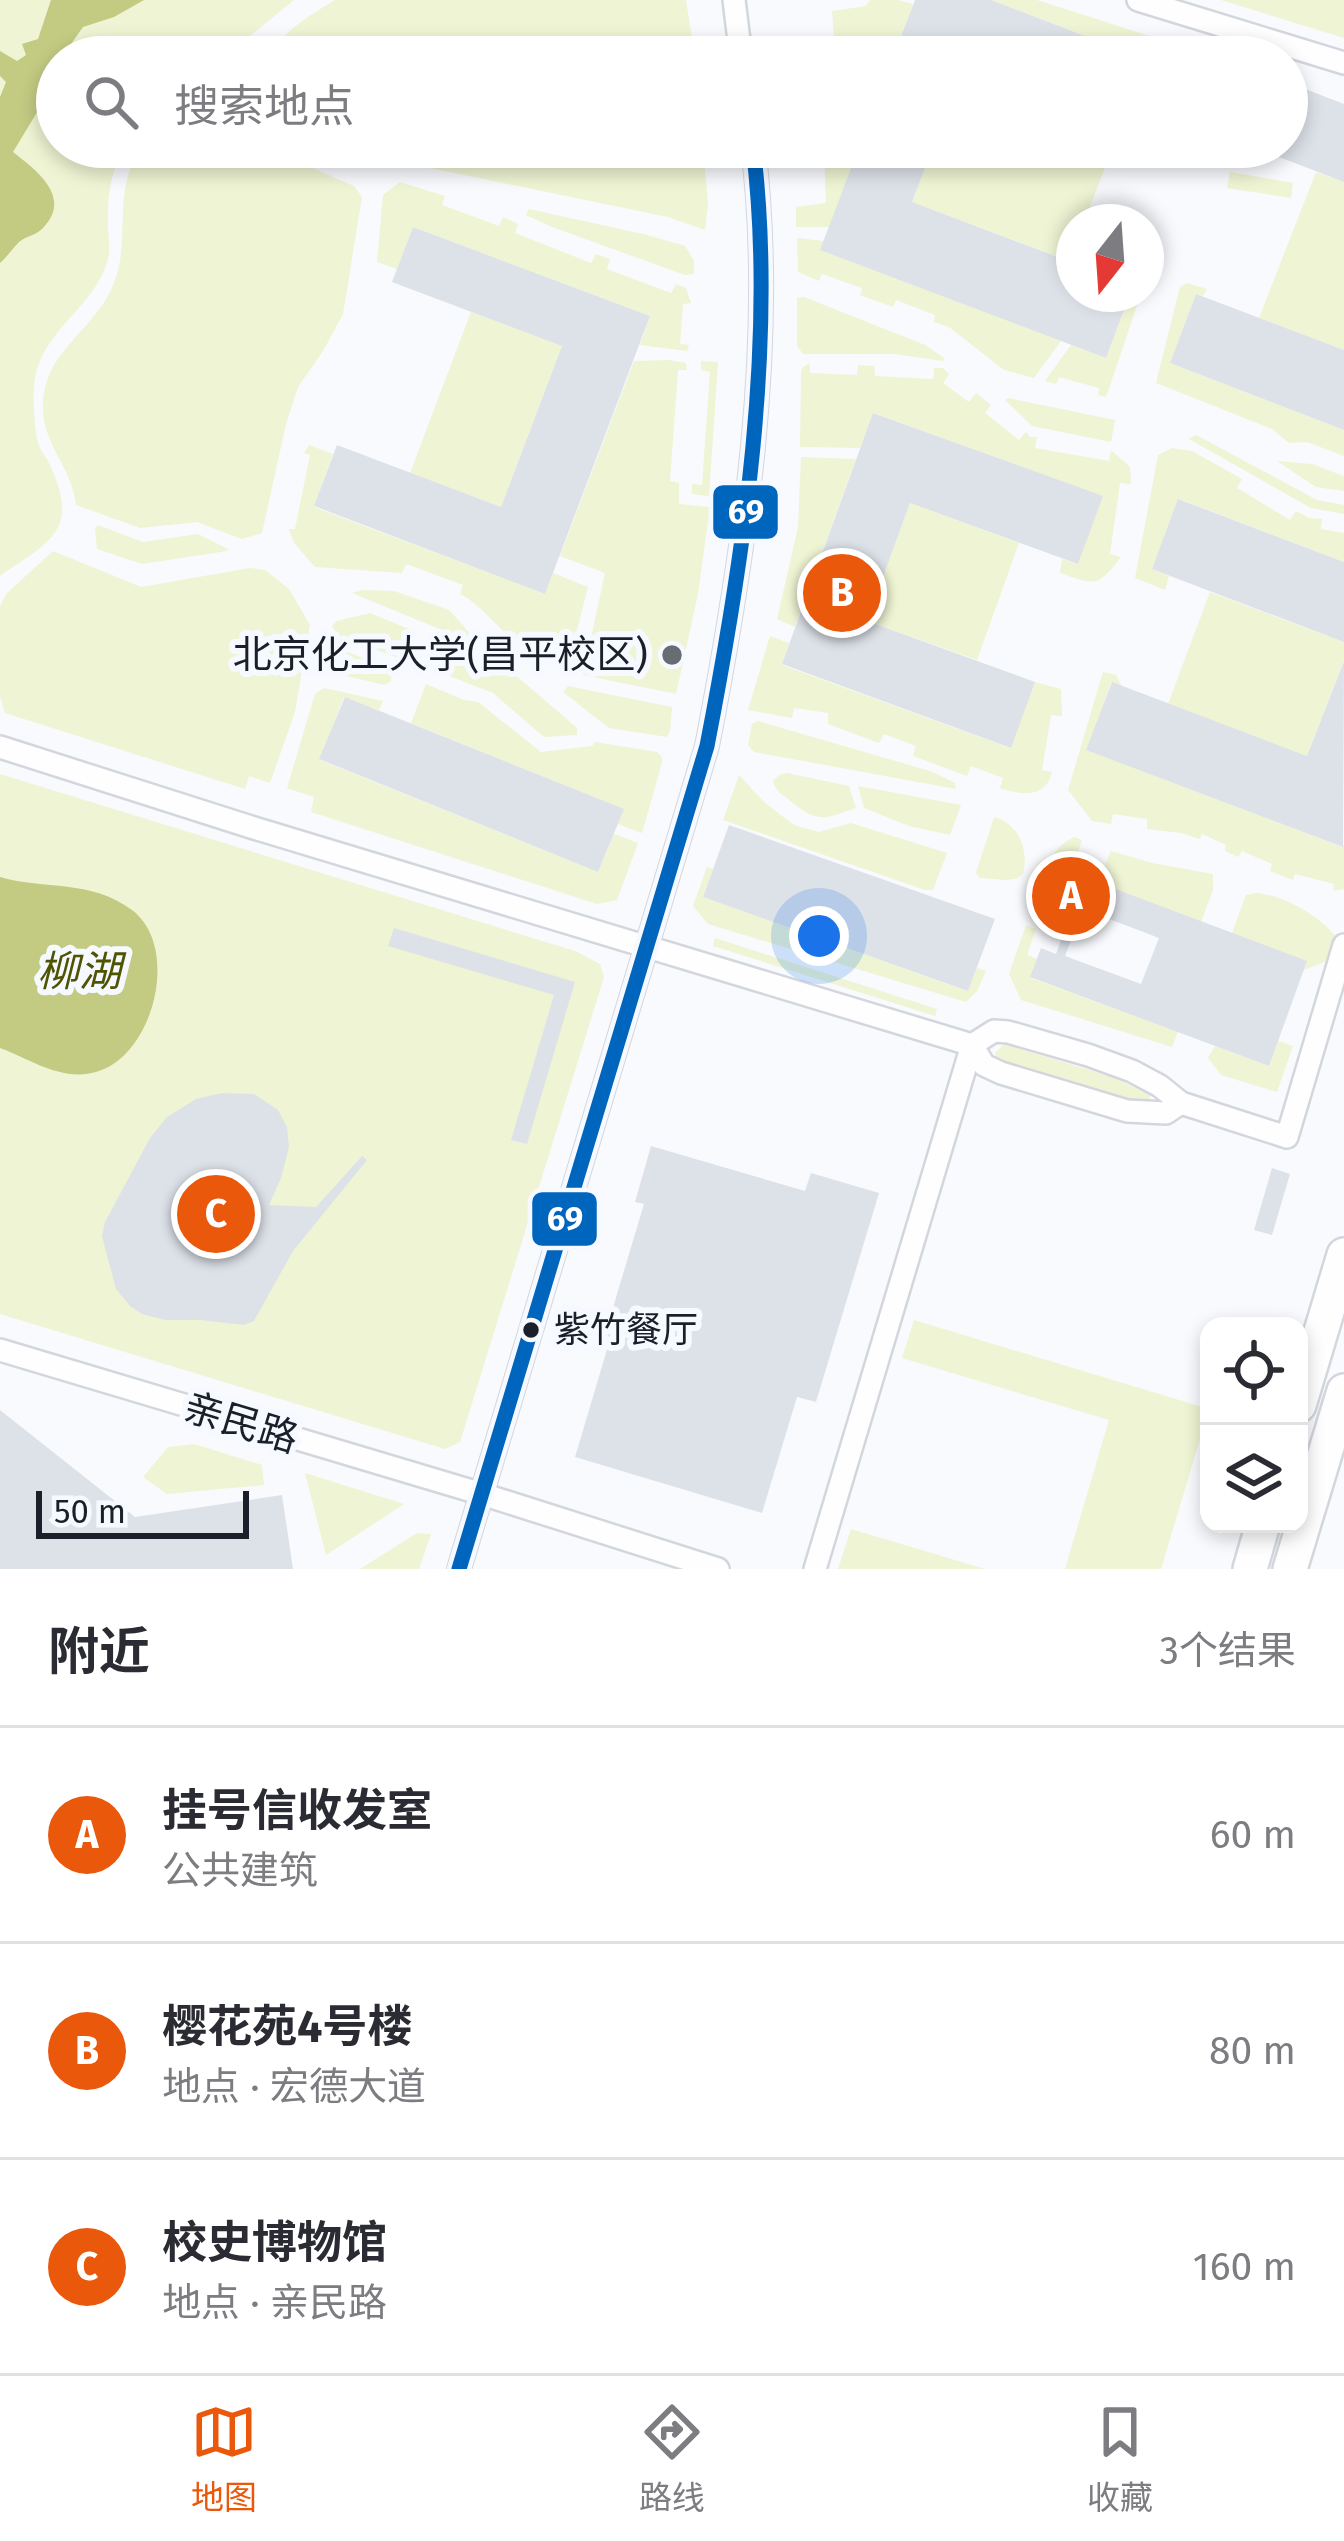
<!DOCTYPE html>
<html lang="zh">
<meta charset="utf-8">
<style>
:root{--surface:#fff;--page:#f2f2f3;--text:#2b2b33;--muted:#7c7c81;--line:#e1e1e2;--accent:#ea580c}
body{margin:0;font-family:"Fira Sans","Noto Sans SC",sans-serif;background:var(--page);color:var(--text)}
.controls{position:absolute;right:36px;bottom:36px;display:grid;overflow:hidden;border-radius:24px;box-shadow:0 6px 18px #0003}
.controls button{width:108px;height:108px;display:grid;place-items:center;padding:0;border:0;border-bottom:3px solid var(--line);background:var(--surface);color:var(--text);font:60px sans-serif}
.compass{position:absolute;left:1056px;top:204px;width:108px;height:108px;border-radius:50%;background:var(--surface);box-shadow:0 6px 18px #0003;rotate:197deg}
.scale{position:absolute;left:36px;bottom:30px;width:213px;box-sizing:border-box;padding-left:12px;border:6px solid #1a1f29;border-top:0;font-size:33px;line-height:42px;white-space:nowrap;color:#1a1f29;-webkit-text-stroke:9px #f6f9ff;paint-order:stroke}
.you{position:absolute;left:819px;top:936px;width:42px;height:42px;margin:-30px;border:9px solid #fff;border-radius:50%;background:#1a73e8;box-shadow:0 0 0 18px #1a73e833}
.badge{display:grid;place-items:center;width:78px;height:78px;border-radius:50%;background:var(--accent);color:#fff;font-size:39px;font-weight:700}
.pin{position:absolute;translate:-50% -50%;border:6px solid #fff;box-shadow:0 3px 12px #0006}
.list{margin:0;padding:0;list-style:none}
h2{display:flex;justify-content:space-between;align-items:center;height:156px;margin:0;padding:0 48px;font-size:51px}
h2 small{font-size:39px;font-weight:400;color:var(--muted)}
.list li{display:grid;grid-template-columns:78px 1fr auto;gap:36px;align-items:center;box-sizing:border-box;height:216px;padding:0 48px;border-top:3px solid var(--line)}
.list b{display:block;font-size:45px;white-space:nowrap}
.list p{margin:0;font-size:39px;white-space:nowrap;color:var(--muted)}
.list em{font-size:39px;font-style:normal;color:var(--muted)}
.icon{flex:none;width:66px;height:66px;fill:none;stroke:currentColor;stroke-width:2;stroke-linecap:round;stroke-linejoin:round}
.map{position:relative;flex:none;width:1344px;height:1569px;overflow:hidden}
.search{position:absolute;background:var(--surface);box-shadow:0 6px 18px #0003;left:36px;right:36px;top:36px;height:132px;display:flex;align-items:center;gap:30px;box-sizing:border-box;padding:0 42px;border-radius:66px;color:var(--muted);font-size:45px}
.sheet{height:804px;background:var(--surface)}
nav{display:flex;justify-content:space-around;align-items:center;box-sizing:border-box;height:168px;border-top:3px solid var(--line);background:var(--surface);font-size:33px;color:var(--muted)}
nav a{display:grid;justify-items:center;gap:6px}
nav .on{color:var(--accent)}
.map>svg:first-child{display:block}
.green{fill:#eff4d4}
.water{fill:#c3ca82}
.building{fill:#dde2e9;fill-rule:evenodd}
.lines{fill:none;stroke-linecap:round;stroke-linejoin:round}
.street-casing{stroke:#d3d7dd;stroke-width:26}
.secondary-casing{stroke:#d3d7dd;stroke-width:38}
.street{stroke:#fefeff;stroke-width:21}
.secondary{stroke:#fefeff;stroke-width:33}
.bus-1-casing{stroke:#f6f9ff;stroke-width:24}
.bus-1{stroke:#0065bd;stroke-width:15}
.poi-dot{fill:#686c73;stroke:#f6f9ff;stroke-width:4.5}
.bus-dot{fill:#1a1f29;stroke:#f6f9ff;stroke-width:4.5}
.labels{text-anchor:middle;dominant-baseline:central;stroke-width:12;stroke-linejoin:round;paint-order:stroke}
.bus-label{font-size:36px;fill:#1a1f29;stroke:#f6f9ff;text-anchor:start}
.poi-label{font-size:39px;fill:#1a1f29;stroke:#f6f9ff;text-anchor:end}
.street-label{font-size:39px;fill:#1a1f29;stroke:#f6f9ff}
.water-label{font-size:42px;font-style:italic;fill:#4f5402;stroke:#f6f9ff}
.line-badge{stroke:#f6f9ff;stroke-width:4.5}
.badge-label{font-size:33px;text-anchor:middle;font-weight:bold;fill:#fff}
</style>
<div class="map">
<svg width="1344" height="1569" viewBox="0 0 1344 1569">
<rect width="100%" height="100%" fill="#f8fafd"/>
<g class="green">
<path d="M0 0H294L250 36 243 57H57V147H126C110 171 107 197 108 226 108 234 110 245 109 254 99 306 44 326 35 379 32 393 34 429 38 443 40 451 48 459 51 467 59 485 68 511 57 529 47 548 17 563 0 576Z"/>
<path d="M335 0H686L695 57H272C282 30 311 15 335 0Z"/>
<polygon points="870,0 898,0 913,4 893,57 825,57 834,34 832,11 866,6"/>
<polygon points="991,0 1037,0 1215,57 1141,57"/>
<polygon points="1221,0 1344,0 1344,38"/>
<path d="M143 147H277L303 164 354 186 362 197 343 314 323 351 298 387 286 424 262 533 242 539 197 522 140 528 76 505C73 470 43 444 43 409 42 353 90 334 111 290 134 243 109 188 143 147Z"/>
<polygon points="319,147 703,147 708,204 705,230 668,217 420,166 325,151"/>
<polygon points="824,147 859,147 829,227 796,227 796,207 826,203"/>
<polygon points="933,147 1113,147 1084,222 1074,222 1074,249 1069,261 912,202"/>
<polygon points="1230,172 1293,183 1291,198 1227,188"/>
<polygon points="1316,172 1344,182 1344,350 1259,318"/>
<polygon points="400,182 445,196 442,205 499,226 503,217 518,224 515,233 591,263 596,254 610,259 607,269 671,293 676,284 686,288 691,303 683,304 680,344 689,345 687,351 640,345 650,316 413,227 397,269 377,262 383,195"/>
<polygon points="529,209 647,235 685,246 694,261 694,274 685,275 552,227 526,215"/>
<polygon points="797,238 824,241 821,250 1061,341 1034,378 1004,370 949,327 934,322 935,315 896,300 893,307 860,295 862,288 822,274 819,281 798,272"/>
<polygon points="1187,283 1207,289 1203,296 1196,294 1170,363 1344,430 1344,456 1307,442 1289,443 1272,429 1156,383 1180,287"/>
<polygon points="1130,294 1141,294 1106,397 1098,395 1099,388 1059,377 1056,384 1045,381 1071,345 1106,358"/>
<polygon points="804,297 925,345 944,358 943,361 894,354 803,354 797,346 797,298"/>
<polygon points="471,312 562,346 501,507 410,473"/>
<polygon points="669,360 686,363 687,370 678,370 670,481 679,483 679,504 710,507 698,594 676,694 583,675 605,573 560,556 634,361"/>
<polygon points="701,361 718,362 709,496 692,494 692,484 702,485 710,372 701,370"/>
<path d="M810 363V373L857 375 858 365 874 366 875 376 933 379 934 368H943L949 374 943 383 969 402 976 393 991 405 985 413 1019 440 1026 432 1030 437H1037L1035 448 1109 461 1111 450 1130 467 1131 484 1120 483 1110 554 1121 557C1097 588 1096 585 1060 573L1062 559 1078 564 1102 496 874 413 860 448 800 447 801 376 802 368Z"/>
<polygon points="1008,398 1115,420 1111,442 1032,426 1005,400"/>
<polygon points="1196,435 1317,500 1344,505 1344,514 1311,508 1189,439"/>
<path d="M309 445 333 454 314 507 545 594 553 573 588 587 567 669C552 663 534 657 521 647 503 633 478 602 460 594L463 585 406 564 402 573 315 567 294 543 289 529H295L310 455 304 453Z"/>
<polygon points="1172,448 1192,451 1242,479 1237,488 1290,520 1296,511 1309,518 1322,519 1321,529 1344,533 1344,562 1179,499 1152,569 1169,576 1165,590 1135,578 1158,455"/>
<polygon points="801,457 856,459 795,627 777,619 798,527"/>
<polygon points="1277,461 1312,464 1344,476 1344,491 1316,487"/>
<polygon points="910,503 1019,543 977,660 867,621"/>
<polygon points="98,525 143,542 198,534 228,549 227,551 142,564 97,549 95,529"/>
<polygon points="53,551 141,587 250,568 265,570 289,589 310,625 295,712 270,783 249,776 245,789 5,713 0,696 0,606 6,594"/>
<polygon points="362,590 394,591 449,610 481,646 352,593"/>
<polygon points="1210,592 1344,642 1344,660 1307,756 1168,704"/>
<polygon points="370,613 409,629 411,636 403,660 337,635 332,626 337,621"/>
<path d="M770 636 789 643 782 665 1010 748 1035 682 1061 689 1062 716 1051 715 1042 770 1052 772C1046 799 1021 795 1000 788L1003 778 971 766 967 776 913 756 916 746 884 734 879 743 828 724V713L794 708 792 718 748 710Z"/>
<polygon points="328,644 392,670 391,681 385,685 324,671"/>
<polygon points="443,644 504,665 577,728 577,735 544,737 493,693 444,674"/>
<polygon points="1103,672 1116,675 1122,687 1111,683 1087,750 1342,847 1344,845 1344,889 1333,891 1334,884 1295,874 1293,880 1270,871 1272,864 1242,851 1238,857 1225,851 1226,845 1202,834 1200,839 1181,833 1147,829 1147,819 1113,814 1111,824 1092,821 1068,790"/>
<polygon points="426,684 464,700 478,702 541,752 592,746 595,742 657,752 662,757 662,763 642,833 618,824 623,809 411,723"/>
<polygon points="568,686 672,707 670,731 667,737 609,728 563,692"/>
<polygon points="324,688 383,701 379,710 344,697 320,760 598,872 614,834 638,843 617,900 597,904 311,812 314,797 287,788 315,694"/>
<polygon points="758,721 933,772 955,783 956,789 754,752 748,745 752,724"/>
<path d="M787 773 849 786 856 808C827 818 818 824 793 803 783 794 777 794 773 781L779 775Z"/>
<polygon points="0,774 575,951 600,964 604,977 460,1442 445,1449 0,1314"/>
<polygon points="739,775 765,803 794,825 819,832 851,823 947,853 933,890 925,890 723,820"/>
<polygon points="858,786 961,805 950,835 909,826 864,808"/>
<path d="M994 817C1019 824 1029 850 1023 874L1015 879 1005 880 980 878 976 873Z"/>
<path d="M1074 837 1082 840 1077 856 1104 867 1111 851 1152 863 1213 874V890L1201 922 1070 873 1063 892 1052 888 1047 900 1036 897C1045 872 1049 849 1074 837Z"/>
<polygon points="707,867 713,869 703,897 967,991 977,968 986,971 977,991 966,1002 708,924 693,906"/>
<path d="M1255 893C1282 894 1323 917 1338 940L1332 959 1304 970 1306 961 1232 933 1246 895Z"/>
<polygon points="1026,925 1036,929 1027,955 1037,959 1031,978 1178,1032 1172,1047 1021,1000 1009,974"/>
<polygon points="715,938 937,1009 935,1016 713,946"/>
<polygon points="1278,1041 1293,1046 1277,1092 1221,1075 1208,1058 1215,1046 1269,1066"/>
<polygon points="1004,1044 1115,1078 1150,1095 1150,1100 1135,1102 1003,1063 996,1059 995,1053"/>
<polygon points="914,1320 1209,1409 1161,1569 1065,1569 1109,1420 902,1358"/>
<polygon points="194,1444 262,1465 264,1485 167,1494 143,1477 168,1447"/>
<polygon points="305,1473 404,1504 326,1555"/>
<polygon points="851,1529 985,1569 838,1569"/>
<polygon points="417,1533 431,1534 419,1569 360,1569"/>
</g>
<g class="water">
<path d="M51 0H144L114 17 83 27 66 51 72 57H57V100L45 99 13 152C36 170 73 197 43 228 37 235 26 236 19 242 12 249 7 257 0 263V97L6 82 0 76V51L17 61 26 55 22 44 38 39Z"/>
<path d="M0 877C45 890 90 879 132 910 181 947 154 1056 96 1072 62 1082 30 1059 0 1048Z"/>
</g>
<g class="building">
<polygon points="915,0 991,0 1140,57 893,57"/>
<polygon points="1287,82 1344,104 1344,182 1253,147 1287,147"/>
<polygon points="859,147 933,147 912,202 1074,263 1074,294 1130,294 1106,358 820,250"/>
<polygon points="413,227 650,316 545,594 314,506 337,445 501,507 562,346 392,282"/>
<polygon points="1196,294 1344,350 1344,430 1170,363"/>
<polygon points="873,413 1103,496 1078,564 910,503 867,621 1035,682 1011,748 782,664"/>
<polygon points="1178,499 1344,562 1344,642 1152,569"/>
<polygon points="1344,661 1343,847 1086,750 1112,682 1307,756"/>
<polygon points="345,697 624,809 598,872 319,759"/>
<polygon points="729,825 995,919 968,991 703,897"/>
<path d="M1070 872 1307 961 1269 1066 1030 977 1041 948 1056 954 1073 906 1059 901ZM1083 909 1159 938 1141 984 1065 956Z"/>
<polygon points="394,928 575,982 527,1144 511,1140 554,995 388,946"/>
<polygon points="222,1093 254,1094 278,1110 287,1127 289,1147 281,1178 269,1205 316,1207 362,1156 367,1160 293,1251 254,1321 244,1325 200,1320 165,1320 142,1314 130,1306 116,1289 102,1236 105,1222 150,1138 167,1117 196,1099"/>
<polygon points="651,1146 805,1191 811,1173 879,1193 816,1402 797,1397 762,1513 575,1457 609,1343 603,1341 644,1204 635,1202"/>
<polygon points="1272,1168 1290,1174 1272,1235 1254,1230"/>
<polygon points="0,1410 135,1517 282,1495 293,1569 0,1569"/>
</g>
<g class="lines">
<g class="street-casing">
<g id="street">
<polyline points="734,0 741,57"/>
<polyline points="1138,0 1344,63"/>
<polyline points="0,747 254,828 972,1045 984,1065 1001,1073 1127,1111 1166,1113 1181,1103"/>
<polyline points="0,1350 482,1494 718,1569"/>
<path d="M459 1569 707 746C744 556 777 340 753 147"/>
<polyline points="815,1569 972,1045 994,1031 1008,1032 1088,1055 1132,1071 1160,1086 1181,1103 1287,1137 1344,945"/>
</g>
</g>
<g class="secondary-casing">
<g id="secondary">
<polyline points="1299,1405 1344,1255"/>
<polyline points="1250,1569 1263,1524"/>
<polyline points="1290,1569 1344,1391"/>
</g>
</g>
<use href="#street" class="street"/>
<use href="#secondary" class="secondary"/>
<g class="bus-1-casing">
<path id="bus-1" d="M459 1569 707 746C744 556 777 340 753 147"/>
</g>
<use href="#bus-1" class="bus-1"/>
</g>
<circle class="poi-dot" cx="672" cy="655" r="12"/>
<circle class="bus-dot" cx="531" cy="1330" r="10"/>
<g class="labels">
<g class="bus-label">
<text x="554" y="1330">紫竹餐厅</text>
</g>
<g class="poi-label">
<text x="648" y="655">北京化工大学(昌平校区)</text>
</g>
<g class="street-label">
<text transform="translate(241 1423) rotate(17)">亲民路</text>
</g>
<g class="water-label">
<text x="79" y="972">柳湖</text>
</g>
</g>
<g class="line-badge">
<rect x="711" y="483" width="69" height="58" rx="12" fill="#0065bd"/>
<rect x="530" y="1190" width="69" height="58" rx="12" fill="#0065bd"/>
</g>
<g class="badge-label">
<text x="746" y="523">69</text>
<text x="565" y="1230">69</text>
</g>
</svg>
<div class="controls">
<button><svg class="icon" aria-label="locate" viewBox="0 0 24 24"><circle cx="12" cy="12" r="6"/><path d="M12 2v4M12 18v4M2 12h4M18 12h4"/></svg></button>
<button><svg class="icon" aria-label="layers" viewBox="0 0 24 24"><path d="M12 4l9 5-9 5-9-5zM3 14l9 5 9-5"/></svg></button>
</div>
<svg class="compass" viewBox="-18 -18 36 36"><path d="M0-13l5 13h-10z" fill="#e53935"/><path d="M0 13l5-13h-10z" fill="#7c7c81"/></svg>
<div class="scale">50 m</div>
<div class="you"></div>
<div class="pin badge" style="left:1071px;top:896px">A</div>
<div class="pin badge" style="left:842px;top:593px">B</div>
<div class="pin badge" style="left:216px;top:1214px">C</div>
<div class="search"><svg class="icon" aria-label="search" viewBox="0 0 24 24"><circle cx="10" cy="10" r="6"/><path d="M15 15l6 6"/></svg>搜索地点</div>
</div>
<section class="sheet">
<h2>附近<small>3个结果</small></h2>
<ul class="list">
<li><span class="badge">A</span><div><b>挂号信收发室</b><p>公共建筑</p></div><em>60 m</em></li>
<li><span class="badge">B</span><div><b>樱花苑4号楼</b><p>地点 · 宏德大道</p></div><em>80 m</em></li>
<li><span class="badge">C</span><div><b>校史博物馆</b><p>地点 · 亲民路</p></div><em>160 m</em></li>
</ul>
</section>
<nav>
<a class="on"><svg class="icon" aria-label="map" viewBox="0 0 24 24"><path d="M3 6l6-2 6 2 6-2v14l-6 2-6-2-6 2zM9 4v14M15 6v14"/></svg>地图</a>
<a><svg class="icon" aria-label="directions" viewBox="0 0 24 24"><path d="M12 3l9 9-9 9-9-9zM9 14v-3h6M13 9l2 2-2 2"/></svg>路线</a>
<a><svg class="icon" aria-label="saved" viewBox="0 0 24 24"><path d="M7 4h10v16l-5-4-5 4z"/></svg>收藏</a>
</nav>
